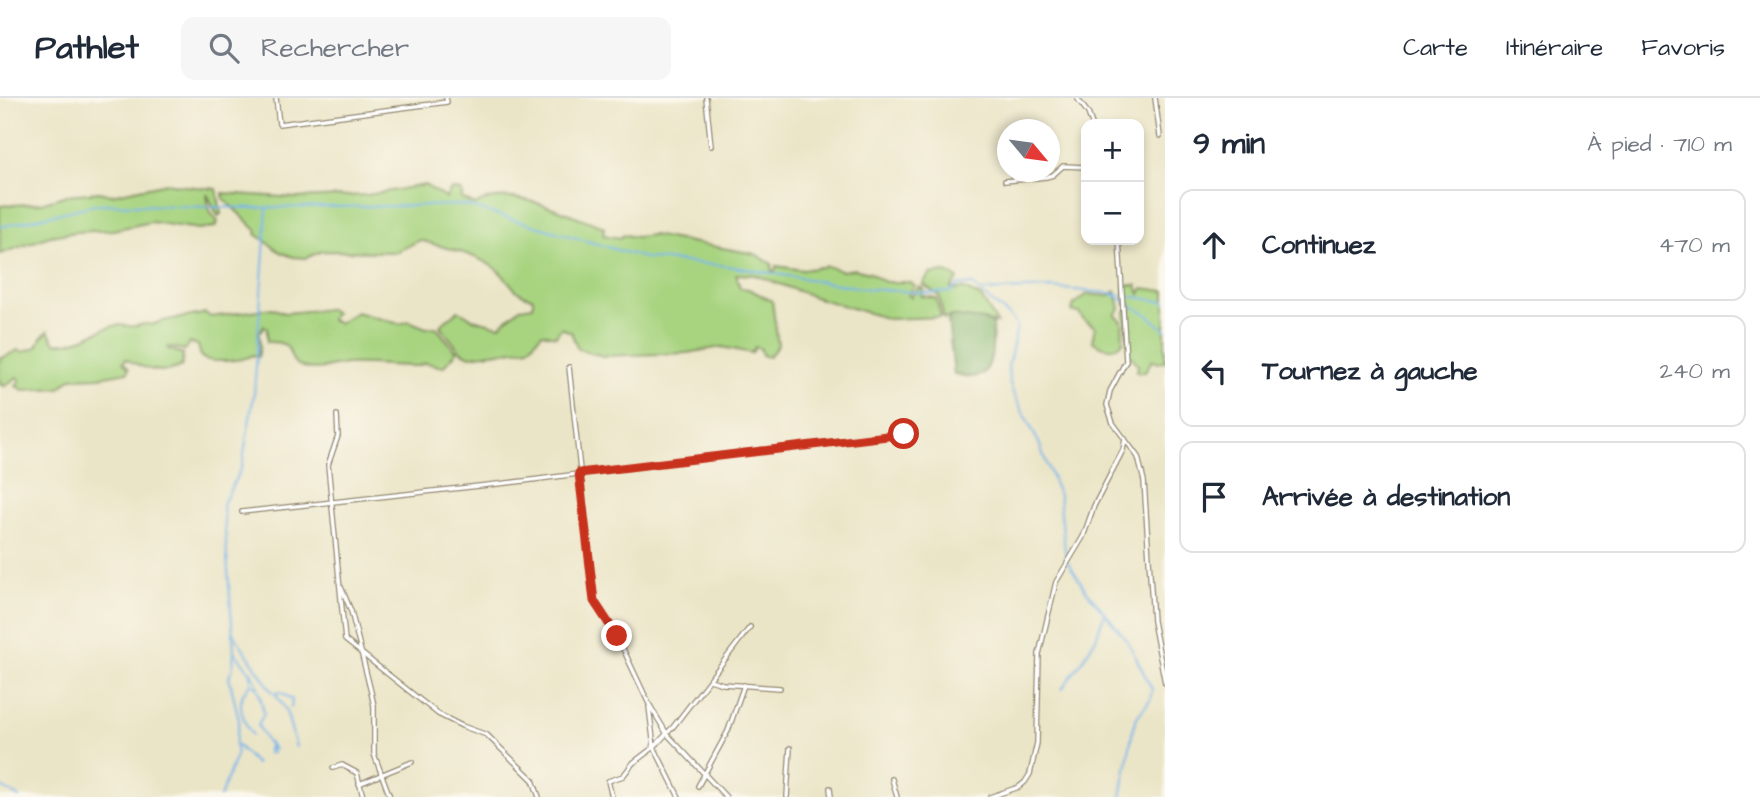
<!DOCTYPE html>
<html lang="fr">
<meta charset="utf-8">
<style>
:root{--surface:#fff;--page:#f6f6f7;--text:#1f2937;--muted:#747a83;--line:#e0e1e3}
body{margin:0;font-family:"Architects Daughter",sans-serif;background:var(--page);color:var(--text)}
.controls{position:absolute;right:21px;top:21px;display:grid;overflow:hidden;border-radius:14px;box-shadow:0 4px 10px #0003}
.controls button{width:63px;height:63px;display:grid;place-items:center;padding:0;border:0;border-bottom:2px solid var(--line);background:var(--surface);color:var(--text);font:35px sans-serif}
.compass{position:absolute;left:997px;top:21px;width:63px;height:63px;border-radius:50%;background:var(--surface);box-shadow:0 4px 10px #0003;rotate:119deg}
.stop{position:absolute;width:21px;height:21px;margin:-16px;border:5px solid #c8321e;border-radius:50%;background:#fff}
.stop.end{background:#c8321e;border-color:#fff;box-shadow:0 2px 7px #0008}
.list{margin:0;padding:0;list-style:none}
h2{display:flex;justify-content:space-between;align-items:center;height:91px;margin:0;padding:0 28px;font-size:30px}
h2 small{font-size:23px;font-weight:400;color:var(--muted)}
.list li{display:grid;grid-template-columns:46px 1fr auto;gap:21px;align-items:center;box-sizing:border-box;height:112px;margin:0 14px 14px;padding:0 14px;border:2px solid var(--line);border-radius:14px}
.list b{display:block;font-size:26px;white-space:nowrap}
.list em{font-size:23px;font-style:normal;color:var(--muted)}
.icon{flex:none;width:38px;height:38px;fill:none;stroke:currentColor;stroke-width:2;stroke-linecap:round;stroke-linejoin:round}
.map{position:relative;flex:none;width:1165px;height:699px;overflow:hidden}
header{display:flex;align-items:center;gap:42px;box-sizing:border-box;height:98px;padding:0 35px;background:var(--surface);border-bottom:2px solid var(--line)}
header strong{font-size:33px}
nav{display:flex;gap:38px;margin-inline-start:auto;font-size:24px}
.search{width:490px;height:63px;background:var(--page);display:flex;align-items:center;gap:18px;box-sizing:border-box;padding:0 24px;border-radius:14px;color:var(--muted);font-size:26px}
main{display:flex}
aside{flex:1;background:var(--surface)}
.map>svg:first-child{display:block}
.green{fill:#a8d480;stroke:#727f4f;stroke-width:2}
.forest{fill:#86b66e;stroke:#607046;stroke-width:2}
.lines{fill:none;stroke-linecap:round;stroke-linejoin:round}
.stream{stroke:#78b5ea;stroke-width:2}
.street-casing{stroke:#938872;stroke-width:6}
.street{stroke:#fff;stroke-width:3.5}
.route{stroke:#c8321e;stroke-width:9}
</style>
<header>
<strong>Pathlet</strong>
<div class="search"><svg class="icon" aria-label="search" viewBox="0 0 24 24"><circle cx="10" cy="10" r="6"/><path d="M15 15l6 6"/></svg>Rechercher</div>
<nav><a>Carte</a><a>Itinéraire</a><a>Favoris</a></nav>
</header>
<main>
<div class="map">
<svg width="1165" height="699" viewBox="0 0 1165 699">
<rect width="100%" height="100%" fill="#fbf7ec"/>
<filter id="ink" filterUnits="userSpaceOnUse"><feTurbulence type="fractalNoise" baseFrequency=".0143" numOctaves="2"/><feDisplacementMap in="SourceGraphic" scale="14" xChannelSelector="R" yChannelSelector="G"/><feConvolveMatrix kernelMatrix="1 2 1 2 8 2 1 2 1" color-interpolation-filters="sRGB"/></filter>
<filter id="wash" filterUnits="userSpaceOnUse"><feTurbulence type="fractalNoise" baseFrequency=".00686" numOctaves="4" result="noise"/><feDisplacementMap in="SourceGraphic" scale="28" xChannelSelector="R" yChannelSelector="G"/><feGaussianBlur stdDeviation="1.57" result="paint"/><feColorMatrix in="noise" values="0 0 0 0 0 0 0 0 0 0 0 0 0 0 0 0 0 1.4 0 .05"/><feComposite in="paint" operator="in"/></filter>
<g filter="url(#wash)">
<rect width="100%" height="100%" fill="#ebe5c7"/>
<g class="green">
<path d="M167 85C183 89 200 89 217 91L221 116 218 118 207 96 209 112 218 124 215 129 199 131 151 124 113 132 76 134 50 138 0 156V108L41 105 67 97 99 94 111 97Z"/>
<path d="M425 87 446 100 451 91 462 93V101L475 107C509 85 569 117 604 129L603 137 620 140 624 137 637 139 652 137 755 156 772 166V173H775L776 168 803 172 827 168 842 173 854 171 870 175 885 184H909L915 188 908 197 911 199 919 189 924 191 921 198 936 200 941 219 889 221 817 200 755 177 736 176 740 190 749 191 772 203 778 247 769 259 762 257 761 251 755 249 752 255 722 249 687 255 603 258 578 251 571 234 561 230 556 238 542 235 529 250 470 258 460 253 440 228 458 212 473 221 499 228 520 210 533 208V200C512 196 512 183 496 171 475 155 444 150 420 142L396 154 322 153 306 160 293 159 280 154 256 136 257 133 224 101 223 95 296 100 367 97Z"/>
<polygon points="946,174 958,181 951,190 955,192 962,190 981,199 997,225 951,218 944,221 939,198 923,186 930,176"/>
<polygon points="1125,187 1137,187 1140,196 1143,190 1165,193 1165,263 1158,265 1152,262 1145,274 1137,274 1138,267 1132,259 1129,260 1125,213 1131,213 1131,205 1125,206"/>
<path d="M1116 193 1120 211 1115 217 1122 223 1123 244C1115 254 1102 250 1092 243L1095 229 1083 221 1079 215 1072 213 1074 206 1087 196 1108 198Z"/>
<path d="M272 210 285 215 330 211 335 215 330 222 339 225 356 214 400 226 409 223 426 230 436 229 457 254 443 269 426 265 417 268C394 268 370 265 346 266 333 267 316 274 303 269 281 262 301 243 267 244V230L264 228 259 235 260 248 258 259 253 257C244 263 210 266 201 259L198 247 190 245 185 252 168 249V251L183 256 182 268C162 278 144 271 126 261L123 264 129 270 128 274 99 279 71 280 60 290 23 292 16 288 20 282 17 279 5 288 0 287V259L2 260 18 252 23 254 37 249 41 240 48 233 55 245C80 248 95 230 119 227 125 227 131 229 136 228 144 227 145 224 152 227 169 218 187 221 205 215L211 219Z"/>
</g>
<path class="forest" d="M951 218 984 222 993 226C992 255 995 290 954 276L948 222Z"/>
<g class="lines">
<g class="stream">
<polyline points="0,129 99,106 252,110 464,107 645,160 727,168 868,191 931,195 950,194 959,187 973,187 979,193 1051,190 1110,195 1165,204"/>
<path d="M981 195C992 206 1011 215 1017 229L1008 269 1009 282 1013 295 1039 345 1059 398 1066 461 1085 491 1127 542 1152 591 1150 602 1137 619 1133 631 1121 699"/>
<polyline points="1114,197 1148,217 1165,232"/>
<polyline points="233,535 273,595 281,594 292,602 291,609"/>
<polyline points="234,553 256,582 264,615 258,627 266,643 274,651"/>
<polyline points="251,573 251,585 257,589"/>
<path d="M251 585C248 589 243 594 242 599 238 611 246 628 252 637"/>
<polyline points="1062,591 1083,562 1096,540 1104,517"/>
<polyline points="275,595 286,612 296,649"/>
<polyline points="237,647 256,666"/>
<polyline points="269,647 273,656"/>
<polyline points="268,656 268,650"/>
<polyline points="0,688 19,699"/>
<polyline points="220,699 237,655 235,647 239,622 229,579 233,569 234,552 223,406 242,368 254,296 267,111"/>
</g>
</g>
</g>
<g filter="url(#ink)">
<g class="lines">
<g class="street-casing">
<g id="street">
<polyline points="276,0 279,26 447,4 446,0"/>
<polyline points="706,0 711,48"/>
<polyline points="1077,0 1088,15 1092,26"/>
<polyline points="1155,0 1160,38"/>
<polyline points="1005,83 1046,79 1053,77 1063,68 1086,69"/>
<polyline points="1119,142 1126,263 1110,293 1107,307 1113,325 1138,359 1144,383 1153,523 1165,585"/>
<polyline points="569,269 594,503 617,538 649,606 667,636 726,699"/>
<polyline points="337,317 338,338 328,367 345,542 438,616 462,628 487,637 533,682 539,699"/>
<polyline points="242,414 524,383 732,356 904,336"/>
<polyline points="341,489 351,513 371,594 374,608 374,656 390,699"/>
<polyline points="710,582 723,586 780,590"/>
<polyline points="649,609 654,649 679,699"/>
<polyline points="333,670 342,667 357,675 363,699"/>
<polyline points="892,681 897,699"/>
<polyline points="359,686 412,664"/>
<polyline points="698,688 728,633 744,587"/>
<polyline points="830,690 831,699"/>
<polyline points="612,699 608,683 623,678 633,665 654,649 673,629 750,529"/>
<polyline points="787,699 790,650"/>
<polyline points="990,699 1019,689 1025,684 1030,676 1037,645 1039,556 1056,484 1083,439 1094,408 1123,352 1125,341"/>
</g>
</g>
<use href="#street" class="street"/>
</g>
</g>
<g class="lines" filter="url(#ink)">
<polyline class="route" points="617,538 594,503 579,375 904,336"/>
</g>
</svg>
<div class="controls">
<button>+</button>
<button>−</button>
</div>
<svg class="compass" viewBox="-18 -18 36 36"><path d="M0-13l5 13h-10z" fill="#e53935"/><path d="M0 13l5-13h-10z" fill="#747a83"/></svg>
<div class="stop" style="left:904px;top:336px"></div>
<div class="stop end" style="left:617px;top:538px"></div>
</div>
<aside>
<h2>9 min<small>À pied · 710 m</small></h2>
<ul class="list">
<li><svg class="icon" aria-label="ahead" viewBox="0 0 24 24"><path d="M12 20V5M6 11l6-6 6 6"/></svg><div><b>Continuez</b></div><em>470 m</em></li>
<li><svg class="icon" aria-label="left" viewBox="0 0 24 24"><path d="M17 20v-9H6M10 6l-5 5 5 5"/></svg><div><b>Tournez à gauche</b></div><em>240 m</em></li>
<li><svg class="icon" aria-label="arrive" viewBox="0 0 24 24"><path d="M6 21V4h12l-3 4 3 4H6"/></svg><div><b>Arrivée à destination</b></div></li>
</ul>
</aside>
</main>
